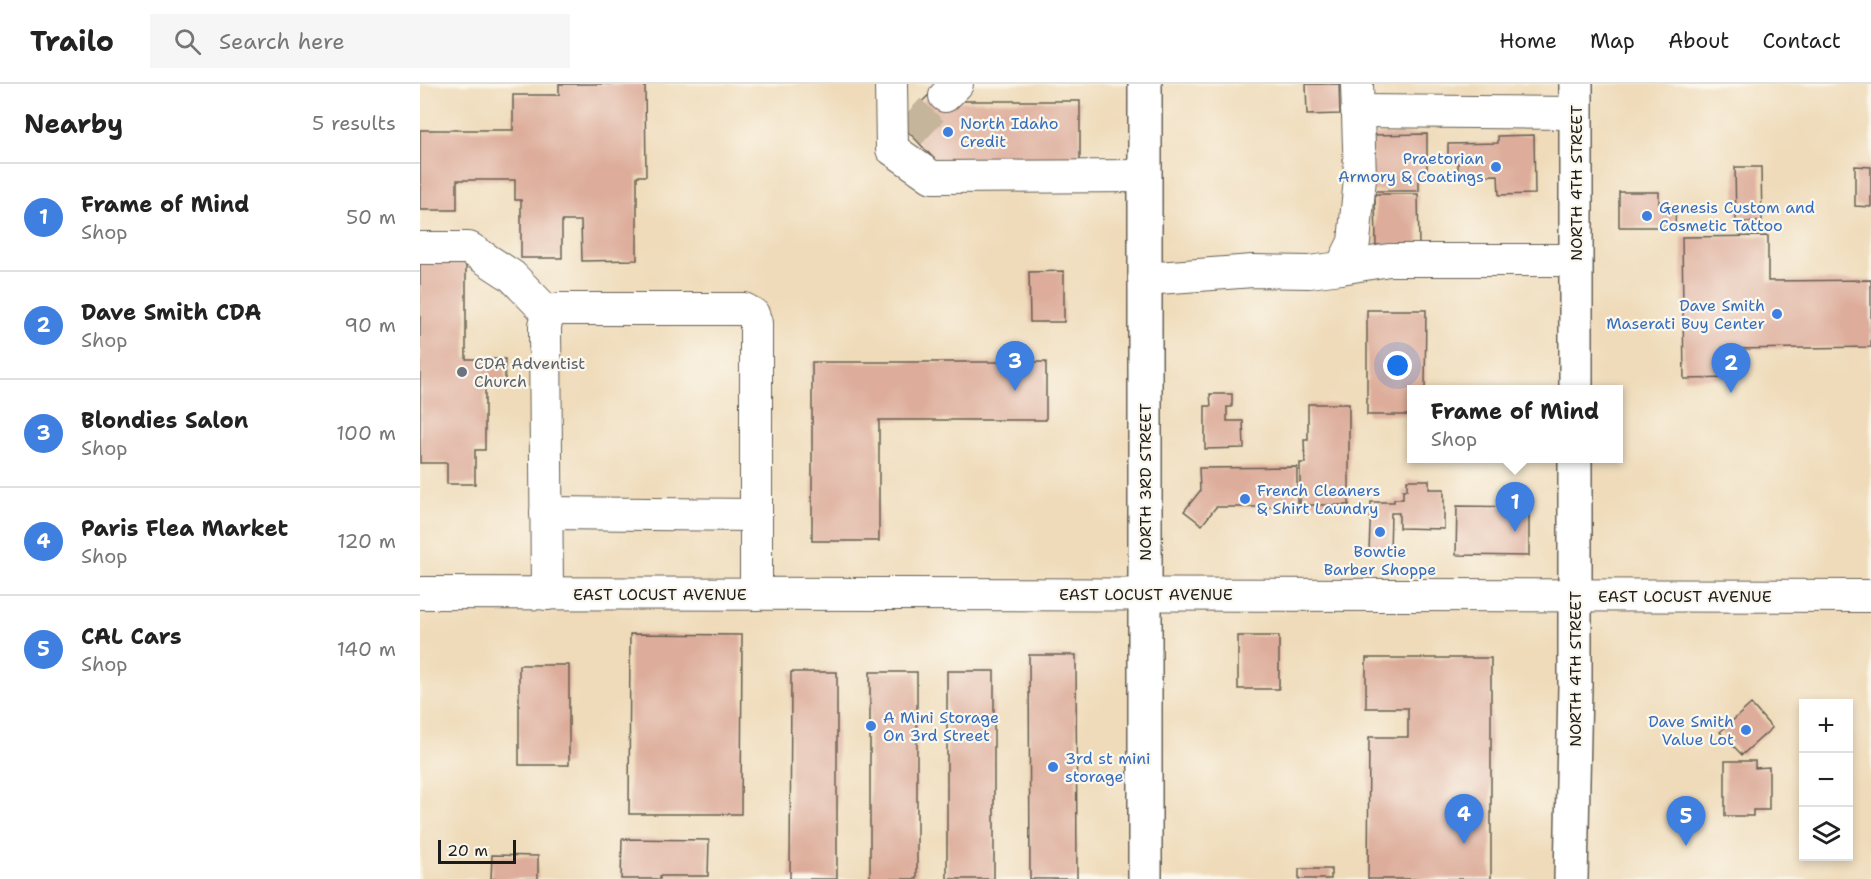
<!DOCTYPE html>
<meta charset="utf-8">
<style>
:root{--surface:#fff;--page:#f6f6f6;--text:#222;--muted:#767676;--line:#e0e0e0;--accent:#b5179e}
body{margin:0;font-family:"Shantell Sans",sans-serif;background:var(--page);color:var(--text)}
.controls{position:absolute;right:18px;bottom:18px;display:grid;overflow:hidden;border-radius:0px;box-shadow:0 3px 9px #0003}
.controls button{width:54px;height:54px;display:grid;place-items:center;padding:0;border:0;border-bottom:2px solid var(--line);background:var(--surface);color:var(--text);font:30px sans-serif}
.scale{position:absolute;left:18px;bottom:15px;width:78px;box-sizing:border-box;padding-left:6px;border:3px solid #1c1c1c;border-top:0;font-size:16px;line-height:21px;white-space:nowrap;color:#1c1c1c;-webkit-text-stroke:4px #fbf7ec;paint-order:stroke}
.you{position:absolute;left:978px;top:282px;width:21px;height:21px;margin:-15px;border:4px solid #fff;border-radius:50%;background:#1a73e8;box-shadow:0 0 0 9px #1a73e833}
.badge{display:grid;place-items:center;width:39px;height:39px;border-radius:50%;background:var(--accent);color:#fff;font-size:20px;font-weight:700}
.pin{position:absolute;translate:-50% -50px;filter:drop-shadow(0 2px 3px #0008)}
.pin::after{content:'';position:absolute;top:32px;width:21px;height:18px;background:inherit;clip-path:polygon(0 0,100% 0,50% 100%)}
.popup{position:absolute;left:987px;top:301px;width:216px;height:78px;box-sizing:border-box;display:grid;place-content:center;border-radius:0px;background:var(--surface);filter:drop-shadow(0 2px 4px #0005);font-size:20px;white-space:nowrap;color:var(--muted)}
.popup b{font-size:22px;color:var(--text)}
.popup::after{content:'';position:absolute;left:50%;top:100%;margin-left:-12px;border:12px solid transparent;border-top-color:var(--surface)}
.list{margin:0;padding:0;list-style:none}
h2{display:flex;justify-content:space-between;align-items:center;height:78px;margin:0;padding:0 24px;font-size:26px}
h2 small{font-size:20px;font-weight:400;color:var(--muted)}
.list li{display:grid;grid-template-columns:39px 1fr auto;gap:18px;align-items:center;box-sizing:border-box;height:108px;padding:0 24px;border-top:2px solid var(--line)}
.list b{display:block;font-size:22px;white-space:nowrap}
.list p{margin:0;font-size:20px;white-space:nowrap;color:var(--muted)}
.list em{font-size:20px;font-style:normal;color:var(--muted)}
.icon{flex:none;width:33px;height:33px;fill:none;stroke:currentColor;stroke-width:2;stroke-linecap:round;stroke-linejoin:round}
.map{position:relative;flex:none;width:1451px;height:795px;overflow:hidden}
header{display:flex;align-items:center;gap:36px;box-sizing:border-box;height:84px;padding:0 30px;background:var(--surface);border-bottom:2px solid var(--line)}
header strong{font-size:28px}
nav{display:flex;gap:33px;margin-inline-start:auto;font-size:21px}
.search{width:420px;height:54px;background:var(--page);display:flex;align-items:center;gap:15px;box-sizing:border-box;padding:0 21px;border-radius:0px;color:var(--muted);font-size:22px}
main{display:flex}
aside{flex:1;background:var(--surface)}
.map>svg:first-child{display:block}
.building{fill:#ddac9a}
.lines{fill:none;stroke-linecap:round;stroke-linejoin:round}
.minor-tunnel{stroke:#c5b59a;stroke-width:32;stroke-dasharray:32 16;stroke-linecap:butt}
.minor-casing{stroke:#665f53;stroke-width:34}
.major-casing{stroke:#665f53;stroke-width:36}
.minor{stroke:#fff;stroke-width:32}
.major{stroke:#fff;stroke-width:33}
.shop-dot{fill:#3f7fe0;stroke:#fbf7ec;stroke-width:2}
.worship-dot{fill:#6b7280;stroke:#fbf7ec;stroke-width:2}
.labels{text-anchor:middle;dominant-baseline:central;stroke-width:4.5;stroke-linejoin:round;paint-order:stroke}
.shop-label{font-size:16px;fill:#366cbe;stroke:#fbf7ec;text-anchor:start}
.street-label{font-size:16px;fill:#1c1c1c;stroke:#fbf7ec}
.worship-label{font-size:16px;fill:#5b616d;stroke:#fbf7ec;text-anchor:start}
</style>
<header>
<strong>Trailo</strong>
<div class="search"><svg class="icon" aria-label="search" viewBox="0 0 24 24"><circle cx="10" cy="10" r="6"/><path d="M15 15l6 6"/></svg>Search here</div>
<nav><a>Home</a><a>Map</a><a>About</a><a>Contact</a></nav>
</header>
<main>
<aside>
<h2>Nearby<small>5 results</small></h2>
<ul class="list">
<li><span class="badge" style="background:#3f7fe0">1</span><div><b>Frame of Mind</b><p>Shop</p></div><em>50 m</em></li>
<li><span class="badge" style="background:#3f7fe0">2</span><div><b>Dave Smith CDA</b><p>Shop</p></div><em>90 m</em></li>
<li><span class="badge" style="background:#3f7fe0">3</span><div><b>Blondies Salon</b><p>Shop</p></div><em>100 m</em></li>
<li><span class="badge" style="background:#3f7fe0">4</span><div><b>Paris Flea Market</b><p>Shop</p></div><em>120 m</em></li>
<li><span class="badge" style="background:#3f7fe0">5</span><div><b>CAL Cars</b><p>Shop</p></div><em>140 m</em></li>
</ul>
</aside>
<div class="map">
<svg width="1451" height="795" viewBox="0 0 1451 795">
<rect width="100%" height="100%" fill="#fbf7ec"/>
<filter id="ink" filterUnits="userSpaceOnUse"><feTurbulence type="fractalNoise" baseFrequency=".0167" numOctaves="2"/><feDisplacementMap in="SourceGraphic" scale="12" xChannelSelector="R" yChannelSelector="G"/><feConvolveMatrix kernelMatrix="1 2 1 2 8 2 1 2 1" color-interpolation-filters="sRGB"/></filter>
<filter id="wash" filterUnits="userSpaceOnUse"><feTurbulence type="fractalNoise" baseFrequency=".008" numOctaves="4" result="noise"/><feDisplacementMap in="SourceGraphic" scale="24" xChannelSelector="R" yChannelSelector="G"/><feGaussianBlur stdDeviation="1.35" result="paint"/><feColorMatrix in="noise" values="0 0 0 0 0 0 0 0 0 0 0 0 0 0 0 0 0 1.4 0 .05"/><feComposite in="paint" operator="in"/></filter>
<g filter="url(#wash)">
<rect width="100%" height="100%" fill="#efdbba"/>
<g id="blocks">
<g class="building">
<polygon points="139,0 225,0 226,92 217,92 217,176 162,177 161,137 142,137 142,174 101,174 101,116 95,116 95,96 37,96 37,126 0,126 0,46 93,46 93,11 139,11"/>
<polygon points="886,0 919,0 920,30 887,31"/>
<polygon points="517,3 530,17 660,17 660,82 520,81 480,39"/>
<polygon points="1007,50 1007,92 999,92 999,107 951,107 951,51"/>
<polygon points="1114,51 1115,110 1079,111 1078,91 1038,92 1038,75 1028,75 1028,60 1078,59 1078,52"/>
<polygon points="1435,82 1451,83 1451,123 1435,122"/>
<polygon points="1315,83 1341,83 1342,138 1316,138"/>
<polygon points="1199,108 1239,108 1239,121 1256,121 1255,143 1199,143"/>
<polygon points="955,110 998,110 999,161 956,161"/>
<polygon points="1348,152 1348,197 1451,196 1451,263 1310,265 1310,294 1264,295 1262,153"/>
<polygon points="0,176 46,176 46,275 85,275 85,301 65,301 65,366 55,366 55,400 27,400 27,379 0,379"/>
<polygon points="644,187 644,238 610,238 609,188"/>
<polygon points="947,226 1006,226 1005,306 992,306 992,331 947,331"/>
<polygon points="392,278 626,278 626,336 459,336 459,457 392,457"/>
<polygon points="790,310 812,310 812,323 807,323 807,337 823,337 824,364 785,365 785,322 791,322"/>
<polygon points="888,320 929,320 929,421 880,421 880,379 885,379 884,356 888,356"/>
<polygon points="877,383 877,423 796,423 782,441 764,427 780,407 779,384"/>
<polygon points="987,396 1009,396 1009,405 1024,405 1024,445 979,444 979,429 971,429 970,468 949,467 951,418 974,418 974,415 983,415 983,406 987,406"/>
<polygon points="1037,422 1109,423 1109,472 1036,471"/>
<polygon points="210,550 322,551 321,730 209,730"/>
<rect x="818" y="552" width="41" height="53"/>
<polygon points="609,571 656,571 657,795 610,795"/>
<polygon points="946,574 1071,574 1071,795 948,795 949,653 988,653 988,624 946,624"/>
<rect x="99" y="581" width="50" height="100"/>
<rect x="527" y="587" width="47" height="208"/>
<polygon points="371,588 417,588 417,795 370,795"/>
<rect x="450" y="588" width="47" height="207"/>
<polygon points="1331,620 1352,644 1322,671 1300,648"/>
<polygon points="1305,677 1335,677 1335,684 1349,683 1349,726 1333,726 1333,732 1305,732"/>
<polygon points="202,755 289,756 288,792 240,792 240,795 201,795"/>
<polygon points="72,771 118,772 118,795 71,795"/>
<rect x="879" y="785" width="32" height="10"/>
</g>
</g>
</g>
<g filter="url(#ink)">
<use href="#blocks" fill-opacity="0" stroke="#665f53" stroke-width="1.5"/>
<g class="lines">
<polyline class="minor-tunnel" points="490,49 525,12"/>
<g class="minor-casing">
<g id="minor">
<polyline points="471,0 472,65 512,93 725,92"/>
<polyline points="525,12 537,0"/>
<polyline points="937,27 1156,29"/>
<polyline points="0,164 49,164 92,192 129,230"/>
<polyline points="921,184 969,176 1156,176"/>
<polyline points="724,195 833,187 889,188 921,184 934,158 940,94 937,0"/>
<polyline points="126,429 336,431"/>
<polyline points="0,509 1451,512"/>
<polyline points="127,510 125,241 129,230 139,225 324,225 333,230 336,239 336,510"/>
</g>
</g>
<g class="major-casing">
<g id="major">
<polyline points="725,0 725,795"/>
<polyline points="1156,306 1156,0"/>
<polyline points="1151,795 1155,602 1155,374"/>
</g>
</g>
<use href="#minor" class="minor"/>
<use href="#major" class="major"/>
</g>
</g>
<g class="shop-dot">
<circle cx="528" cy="48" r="6"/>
<circle cx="1076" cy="83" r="6"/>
<circle cx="1227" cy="132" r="6"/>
<circle cx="1357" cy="230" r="6"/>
<circle cx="825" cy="415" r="6"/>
<circle cx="960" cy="448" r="6"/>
<circle cx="451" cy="642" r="6"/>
<circle cx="1326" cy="646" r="6"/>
<circle cx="633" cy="683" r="6"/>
</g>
<circle class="worship-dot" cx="42" cy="288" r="6"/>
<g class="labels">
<g class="shop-label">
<text x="540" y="39">North Idaho<tspan x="540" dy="18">Credit</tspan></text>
<text x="1064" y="74" text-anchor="end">Praetorian<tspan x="1064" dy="18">Armory &amp; Coatings</tspan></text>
<text x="1239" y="123">Genesis Custom and<tspan x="1239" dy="18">Cosmetic Tattoo</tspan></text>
<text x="1345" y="221" text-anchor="end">Dave Smith<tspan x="1345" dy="18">Maserati Buy Center</tspan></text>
<text x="837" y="406">French Cleaners<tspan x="837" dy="18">&amp; Shirt Laundry</tspan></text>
<text x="960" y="467" text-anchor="middle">Bowtie<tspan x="960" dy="18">Barber Shoppe</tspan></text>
<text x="463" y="633">A Mini Storage<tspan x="463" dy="18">On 3rd Street</tspan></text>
<text x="1314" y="637" text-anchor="end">Dave Smith<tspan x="1314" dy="18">Value Lot</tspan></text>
<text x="645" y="674">3rd st mini<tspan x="645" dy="18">storage</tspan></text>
</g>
<g class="street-label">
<text transform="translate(1156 99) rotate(-90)">NORTH 4TH STREET</text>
<text transform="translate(725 398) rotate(-90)">NORTH 3RD STREET</text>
<text x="240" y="510">EAST LOCUST AVENUE</text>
<text x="726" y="510">EAST LOCUST AVENUE</text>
<text x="1265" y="512">EAST LOCUST AVENUE</text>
<text transform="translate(1155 585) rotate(-90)">NORTH 4TH STREET</text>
</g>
<g class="worship-label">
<text x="54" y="279">CDA Adventist<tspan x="54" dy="18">Church</tspan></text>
</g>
</g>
</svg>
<div class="controls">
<button>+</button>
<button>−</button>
<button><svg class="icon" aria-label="layers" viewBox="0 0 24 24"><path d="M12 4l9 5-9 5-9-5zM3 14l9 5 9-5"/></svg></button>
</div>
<div class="scale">20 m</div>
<div class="you"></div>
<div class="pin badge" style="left:1095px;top:448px;background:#3f7fe0">1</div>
<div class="popup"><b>Frame of Mind</b>Shop</div>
<div class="pin badge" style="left:1311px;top:309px;background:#3f7fe0">2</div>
<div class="pin badge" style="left:595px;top:307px;background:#3f7fe0">3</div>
<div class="pin badge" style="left:1044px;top:760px;background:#3f7fe0">4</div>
<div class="pin badge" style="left:1266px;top:762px;background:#3f7fe0">5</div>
</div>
</main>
